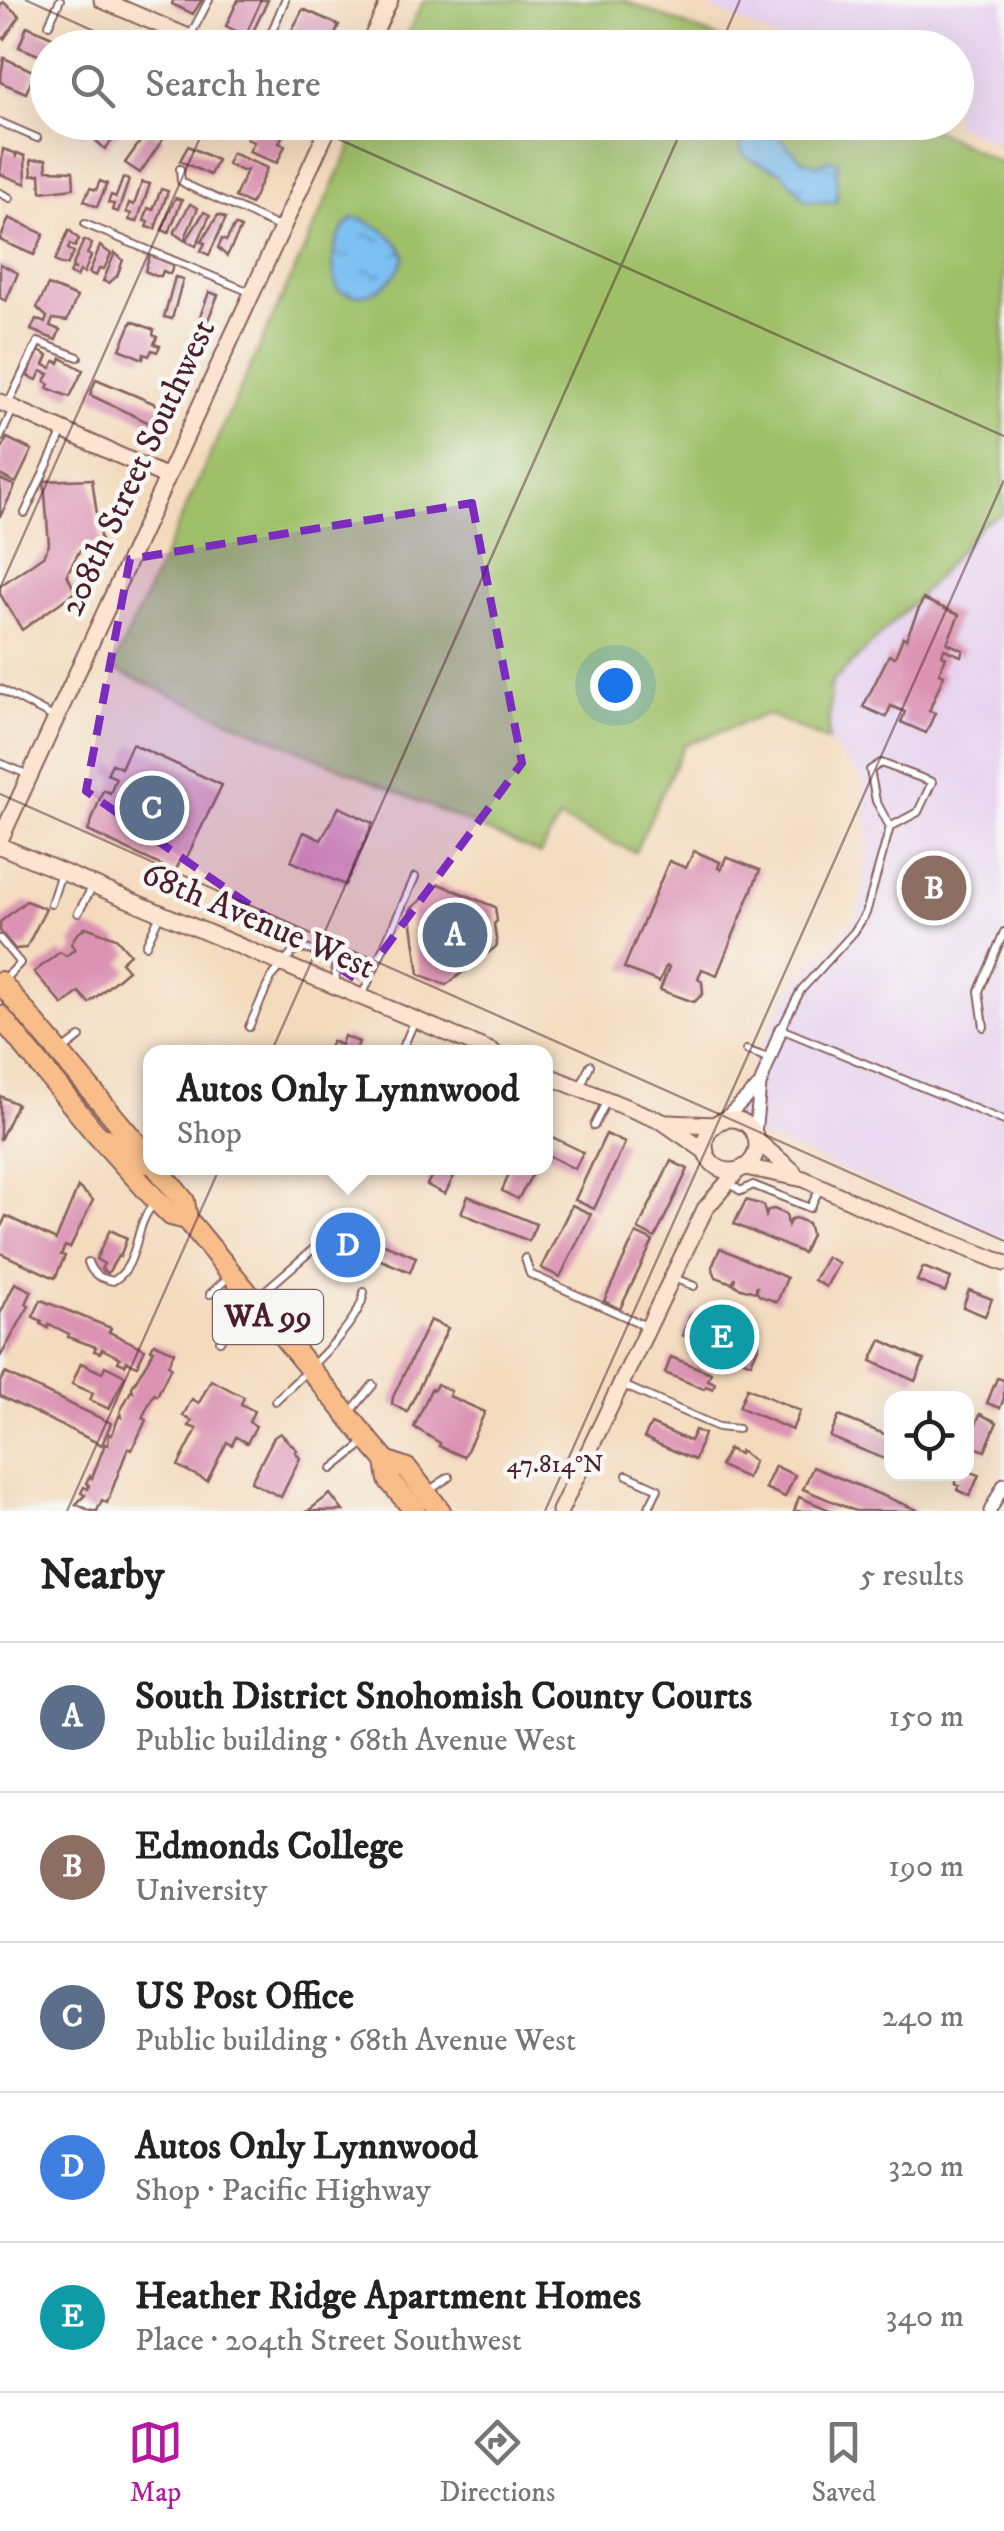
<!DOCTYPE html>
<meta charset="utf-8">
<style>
:root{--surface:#fff;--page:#f6f6f6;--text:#222;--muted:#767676;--line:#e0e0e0;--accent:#b5179e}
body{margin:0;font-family:"IM FELL DW Pica",serif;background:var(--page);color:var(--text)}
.controls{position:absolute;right:30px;bottom:30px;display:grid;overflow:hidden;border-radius:20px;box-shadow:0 10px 40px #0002}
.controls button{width:90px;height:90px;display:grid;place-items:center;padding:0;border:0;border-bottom:2px solid var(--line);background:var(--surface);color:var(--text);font:50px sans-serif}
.you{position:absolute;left:615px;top:685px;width:35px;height:35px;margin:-25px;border:8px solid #fff;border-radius:50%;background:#1a73e8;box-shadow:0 0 0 15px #1a73e833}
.badge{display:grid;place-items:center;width:65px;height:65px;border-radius:50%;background:var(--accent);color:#fff;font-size:32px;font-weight:700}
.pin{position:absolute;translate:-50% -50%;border:5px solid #fff;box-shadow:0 2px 10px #0006}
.popup{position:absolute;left:143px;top:1045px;width:410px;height:130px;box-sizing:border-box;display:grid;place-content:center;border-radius:20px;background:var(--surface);filter:drop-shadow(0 2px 8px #0005);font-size:32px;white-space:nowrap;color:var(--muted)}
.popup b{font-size:38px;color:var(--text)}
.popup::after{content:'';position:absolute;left:50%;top:100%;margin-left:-20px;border:20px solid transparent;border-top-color:var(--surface)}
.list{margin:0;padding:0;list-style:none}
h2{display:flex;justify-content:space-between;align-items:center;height:130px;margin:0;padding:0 40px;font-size:42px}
h2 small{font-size:32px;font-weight:400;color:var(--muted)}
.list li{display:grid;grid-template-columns:65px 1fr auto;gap:30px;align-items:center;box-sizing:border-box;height:150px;padding:0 40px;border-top:2px solid var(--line)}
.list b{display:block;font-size:38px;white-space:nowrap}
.list p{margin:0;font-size:32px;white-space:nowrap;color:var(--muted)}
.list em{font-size:32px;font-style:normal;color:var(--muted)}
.icon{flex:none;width:55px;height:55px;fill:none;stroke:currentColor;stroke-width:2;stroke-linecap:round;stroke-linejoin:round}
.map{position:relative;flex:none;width:1004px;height:1511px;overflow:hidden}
.search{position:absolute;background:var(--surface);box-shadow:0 10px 40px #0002;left:30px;right:30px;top:30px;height:110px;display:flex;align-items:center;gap:25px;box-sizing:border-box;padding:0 35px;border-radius:55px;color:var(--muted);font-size:38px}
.sheet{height:880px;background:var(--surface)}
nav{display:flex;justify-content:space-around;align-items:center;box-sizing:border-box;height:140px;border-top:2px solid var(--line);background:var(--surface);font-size:28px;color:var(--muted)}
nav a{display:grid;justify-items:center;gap:5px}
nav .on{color:var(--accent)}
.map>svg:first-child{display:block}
.built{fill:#e7d2ef}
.green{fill:#9fc069;stroke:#74704a;stroke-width:2.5}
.water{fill:url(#water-ripples);stroke:#636f8e;stroke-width:2.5}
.building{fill:#dc93b3}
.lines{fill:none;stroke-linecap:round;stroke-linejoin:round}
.lane-casing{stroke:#86615e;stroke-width:10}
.street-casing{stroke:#86615e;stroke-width:15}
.secondary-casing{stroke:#86615e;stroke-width:19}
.primary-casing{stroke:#86615e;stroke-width:21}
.highway-casing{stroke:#86615e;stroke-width:24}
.lane{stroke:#fff;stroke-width:6}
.street{stroke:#fff;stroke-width:11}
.secondary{stroke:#fce5d0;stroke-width:15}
.primary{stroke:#f8bd89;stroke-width:18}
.highway{stroke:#f8bd89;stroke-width:20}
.marked{fill:#7b2cbf;fill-opacity:0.2;stroke:#7b2cbf;stroke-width:8;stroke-dasharray:20 12;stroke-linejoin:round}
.ticks{fill:none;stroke:#4a1f2b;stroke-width:2.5;stroke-opacity:0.45}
.labels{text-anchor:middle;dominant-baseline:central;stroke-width:9;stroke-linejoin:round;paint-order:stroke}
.shield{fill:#f6f6f2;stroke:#7e6067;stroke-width:2.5}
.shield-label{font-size:32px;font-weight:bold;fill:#4a1f2b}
.street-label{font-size:35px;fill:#4a1f2b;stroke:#f6f6f2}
.ticks-label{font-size:25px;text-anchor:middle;fill:#4a1f2b;stroke:#f6f6f2;stroke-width:9;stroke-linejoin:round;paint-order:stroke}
</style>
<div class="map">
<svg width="1004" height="1511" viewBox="0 0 1004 1511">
<defs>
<pattern id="water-ripples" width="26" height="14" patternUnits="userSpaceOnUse" patternTransform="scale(2.5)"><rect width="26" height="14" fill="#7cbff2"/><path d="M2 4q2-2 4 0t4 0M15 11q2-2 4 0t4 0" fill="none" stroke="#689bc4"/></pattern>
</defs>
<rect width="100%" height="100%" fill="#f6f6f2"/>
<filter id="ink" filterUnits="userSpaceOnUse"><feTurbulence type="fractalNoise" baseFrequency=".01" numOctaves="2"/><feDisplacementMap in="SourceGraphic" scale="20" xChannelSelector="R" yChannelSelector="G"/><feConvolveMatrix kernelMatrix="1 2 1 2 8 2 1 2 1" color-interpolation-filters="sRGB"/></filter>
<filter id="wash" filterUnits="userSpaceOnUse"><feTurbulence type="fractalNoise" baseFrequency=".0048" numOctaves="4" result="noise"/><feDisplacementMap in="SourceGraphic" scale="40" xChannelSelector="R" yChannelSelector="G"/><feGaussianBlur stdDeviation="2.25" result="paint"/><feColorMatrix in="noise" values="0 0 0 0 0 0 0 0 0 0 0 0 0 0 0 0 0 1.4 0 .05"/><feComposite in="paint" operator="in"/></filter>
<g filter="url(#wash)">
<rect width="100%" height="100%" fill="#f4dbbe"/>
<g class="built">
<polygon points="693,0 1004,0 1004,148 955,123 956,48 795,47"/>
<polygon points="1004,513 1004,1239 771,1140 723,1124 789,990 841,936 861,908 868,845 865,783 828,741 831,684 930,585 982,524"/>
</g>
<g class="green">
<polygon points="424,0 623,0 739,47 400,47"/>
<polygon points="362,123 922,123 1004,165 1004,513 982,524 930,585 831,684 828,741 767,714 684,745 635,852 559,819 540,854 112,669"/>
</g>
<g class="water">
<path d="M748 123H762L766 133H776L802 160 818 165 829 160 839 162C834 175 839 188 836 203L805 200 782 172 753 161 741 152V135Z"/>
<path d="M353 218C371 219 399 238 405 256 394 284 368 305 338 290 329 263 332 238 353 218Z"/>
</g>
<g id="blocks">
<g class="building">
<polygon points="173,0 202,0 193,14 172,4"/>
<polygon points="238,0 268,0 250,38 226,26"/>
<polygon points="3,2 20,16 4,39 0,36 0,6"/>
<polygon points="303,9 339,25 329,48 275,48 281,31 290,34"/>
<polygon points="27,26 59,40 56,48 48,48 48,59 19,47"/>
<polygon points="78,33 112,48 72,48"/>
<polygon points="4,58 35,72 26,93 0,82"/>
<polygon points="79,122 113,122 121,130 105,149 92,137 98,132 92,126 83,136 74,128"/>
<polygon points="253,125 282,137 279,143 285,146 277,163 249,152 254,142 247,139"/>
<polygon points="149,129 163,139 140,173 125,163"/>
<polygon points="188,146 217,160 210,175 180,161"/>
<polygon points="3,149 15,153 16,156 17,153 25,156 26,184 0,174"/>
<polygon points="232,153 267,168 251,204 235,197 247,170 242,171 227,164"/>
<polygon points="46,159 47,170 73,171 74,188 41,192 40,174 32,175 31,160"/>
<polygon points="123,178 129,180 118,212 112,210 114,204 108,203 111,195 116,197"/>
<polygon points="100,181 107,184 97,207 84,201 90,188 96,190"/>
<polygon points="142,182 150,184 137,222 129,220 131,214 126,212 129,203 134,205"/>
<polygon points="161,189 168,191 155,229 147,227 149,222 144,221 148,208 153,210"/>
<polygon points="175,198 182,200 169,233 162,230"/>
<polygon points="190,204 198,208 184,240 174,233"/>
<polygon points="204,212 210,215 196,246 186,241"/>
<polygon points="218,215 226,218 209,255 201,251 205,243 201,242"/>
<polygon points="9,218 44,234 34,255 0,240"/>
<polygon points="235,225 241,228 227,256 218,248 222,239 226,241"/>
<polygon points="69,230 79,239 75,247 70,244 68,249 74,252 67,265 61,264 55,261"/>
<polygon points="84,240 92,244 87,254 91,256 84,273 80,271 77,277 70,274 72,269 76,269 72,267"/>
<polygon points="100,246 111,254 104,269 99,269 96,276 89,273"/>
<polygon points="115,253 123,260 117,276 109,283 103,281"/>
<polygon points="150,255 174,265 170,274 163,271 161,276 156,276 145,271"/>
<polygon points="0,264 18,273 6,301 0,298"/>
<polygon points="175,277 183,279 172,319 164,317"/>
<polygon points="48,285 77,297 67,321 53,319 50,326 60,330 56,340 31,330 36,319 45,323 47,317 37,308"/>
<polygon points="209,292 218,295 206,325 198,322"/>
<polygon points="132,321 154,330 153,335 157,337 154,344 160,346 157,352 152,350 149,356 144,354 143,359 120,349"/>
<polygon points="39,351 48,356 44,365 51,368 55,361 59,363 61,358 83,370 70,397 47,388 49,384 45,381 49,374 41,371 37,380 27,376"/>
<polygon points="96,379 165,408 156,426 90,395"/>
<polygon points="7,438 32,450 16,483 0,475 0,453"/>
<polygon points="0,479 15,486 0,517"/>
<polygon points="92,479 101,543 80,550 67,574 75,592 22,630 0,594 0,586 43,556 49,545 44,481"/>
<polygon points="923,599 959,615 947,643 963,650 961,656 944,649 942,655 946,657 939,673 944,675 929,711 935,713 926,733 901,722 905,712 891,706 886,717 863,707 889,655 895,657 903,637 906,639"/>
<polygon points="132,744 222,785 186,859 182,857 175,872 88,831 103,790 110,793 116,778 107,774 112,764 121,768"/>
<polygon points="339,807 373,823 345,885 291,861 304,832 321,840"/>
<polygon points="694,851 720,862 718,868 721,870 726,857 760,870 717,975 702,969 698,978 702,982 703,994 694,1002 660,990 669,967 666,966 659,982 624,968 669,861 686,868"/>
<polygon points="439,884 495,907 497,921 494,924 497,946 446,985 419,974 410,910"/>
<polygon points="26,901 46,909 26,948 15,949 0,931 0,922"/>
<polygon points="86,927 116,938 130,954 121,962 128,970 89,1003 79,992 63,1005 34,972 60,952 66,956 75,949 71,944 76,935"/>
<polygon points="344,1036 359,1042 355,1052 327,1052 332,1041 341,1045"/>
<polygon points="0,1096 17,1104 0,1140"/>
<polygon points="546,1134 583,1152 575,1169 546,1154"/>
<polygon points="606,1134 625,1143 594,1209 575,1200"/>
<polygon points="671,1161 688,1169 655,1238 638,1229"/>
<polygon points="435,1168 458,1168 445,1194 427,1185"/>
<polygon points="511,1168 536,1168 518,1199 502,1191"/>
<polygon points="78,1187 93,1200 70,1248 65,1246 61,1255 65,1256 55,1278 0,1253 0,1229 6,1216 56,1240"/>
<polygon points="468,1196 536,1224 529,1241 461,1213"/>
<polygon points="746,1200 763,1205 766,1216 768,1210 774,1209 786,1214 788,1225 791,1219 796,1218 808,1223 811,1234 803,1253 734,1224"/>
<polygon points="572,1205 591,1214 560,1277 541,1268"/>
<polygon points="338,1219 372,1259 358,1271 324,1230"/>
<polygon points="110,1230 127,1238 120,1257 118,1256 108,1273 101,1269 104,1264 96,1259"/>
<polygon points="636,1233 653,1241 620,1309 604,1301"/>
<polygon points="382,1243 416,1257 410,1272 376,1258"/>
<polygon points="720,1248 787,1278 777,1302 760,1296 757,1293 757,1286 755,1292 738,1287 734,1284 735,1277 732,1283 716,1277 712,1267"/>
<polygon points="827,1257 839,1263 826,1287 814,1280"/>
<polygon points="923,1267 951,1278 945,1292 917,1281"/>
<polygon points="15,1283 32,1291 26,1304 29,1306 0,1357 0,1314"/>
<polygon points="969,1290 992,1299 985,1316 963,1307"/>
<polygon points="41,1300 111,1328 109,1332 145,1349 137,1366 127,1361 125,1365 118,1362 120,1358 102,1349 100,1353 94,1351 96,1347 68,1337 69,1334 49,1324 48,1328 41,1324 42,1321 33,1317"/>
<polygon points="700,1310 712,1315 714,1326 717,1320 722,1319 733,1324 736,1335 739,1329 744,1328 756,1333 759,1345 751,1363 682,1335 690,1316"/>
<polygon points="430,1320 448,1328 407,1412 392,1404 393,1397"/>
<polygon points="881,1340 924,1360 915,1381 871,1361"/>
<polygon points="154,1343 174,1352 168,1365 171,1367 157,1396 154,1394 142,1418 146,1420 132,1450 128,1448 107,1503 102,1500 97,1511 91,1511 76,1504 85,1495 81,1493 84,1487 88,1489 89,1485 86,1483 90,1476 92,1478 105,1444 108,1445 109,1434 112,1435 119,1416 121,1417 120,1412 131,1391 133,1392 132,1387 154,1350 151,1349"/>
<polygon points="671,1357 711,1373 708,1380 715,1383 713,1389 706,1386 704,1389 665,1373"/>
<polygon points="81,1363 102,1373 105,1366 125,1376 109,1409 90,1400 93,1393 72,1384"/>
<polygon points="5,1373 111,1423 102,1445 0,1396 0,1382"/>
<polygon points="997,1378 1004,1380 1004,1398 1000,1408 987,1403"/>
<polygon points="211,1380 244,1397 241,1404 254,1411 249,1422 256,1426 247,1443 236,1437 232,1445 227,1442 207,1481 178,1466 197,1429 189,1426 192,1421 183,1416 192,1399 199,1403"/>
<polygon points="437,1384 451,1391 449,1396 485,1412 464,1457 439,1446 440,1443 414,1427 431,1389 434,1390"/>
<polygon points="747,1388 800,1411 792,1430 739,1407"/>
<polygon points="980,1414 997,1422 985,1451 968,1444"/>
<polygon points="839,1416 892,1437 892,1462 830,1437"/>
<polygon points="651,1424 690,1441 695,1430 704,1434 695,1460 644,1438"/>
<polygon points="280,1433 297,1450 295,1452 300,1458 281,1497 251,1482 274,1437"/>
<polygon points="728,1449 739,1454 740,1451 754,1461 747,1478 720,1466"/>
<polygon points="775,1466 795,1475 785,1497 765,1488"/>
<polygon points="813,1467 920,1511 855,1511 803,1489"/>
<polygon points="966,1470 979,1475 970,1496 957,1490 959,1486 955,1484 959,1474 966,1474"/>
<polygon points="330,1494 343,1511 308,1511"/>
<polygon points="799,1497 832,1511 794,1511"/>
</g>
</g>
</g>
<g filter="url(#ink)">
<use href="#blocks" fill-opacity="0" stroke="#86615e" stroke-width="2.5"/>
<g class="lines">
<g class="lane-casing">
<g id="lane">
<polyline points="49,24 60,0"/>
<polyline points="191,34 209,0"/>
<polyline points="265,48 285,0"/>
<polyline points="0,122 37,138"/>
<polyline points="180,169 181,181 189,186 281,228"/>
<polyline points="0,193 10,198"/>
<polyline points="85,224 250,292"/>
<polyline points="8,404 38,342 78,357"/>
<polyline points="0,438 13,409"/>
<polyline points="25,513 63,431"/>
<polyline points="0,689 55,718"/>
<polyline points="0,763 29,775"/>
<polygon points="881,763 932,782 918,812 890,827 876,801 870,770"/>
<polyline points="890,827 866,913 854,932 801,990 781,1029 1004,1121"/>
<polyline points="51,904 61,873"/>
<polyline points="78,913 93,886"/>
<polyline points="0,939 20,963 4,980"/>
<polyline points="146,945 160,915"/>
<polyline points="362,996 415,877"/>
<path d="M249 1027 271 978 296 949C308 947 326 955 335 963L336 986"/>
<polyline points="984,1027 979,991 1004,932"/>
<polyline points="746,1050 768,1058"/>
<polyline points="62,1051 80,1037"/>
<polyline points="401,1052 414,1022"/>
<polyline points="580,1088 590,1065"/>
<polyline points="594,1126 606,1102"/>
<polyline points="730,1184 741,1191 753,1185 810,1208 820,1188"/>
<polyline points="525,1258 530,1274 646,1326"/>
<path d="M88 1262C92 1275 100 1278 113 1281 140 1266 133 1227 153 1205"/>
<polyline points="674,1278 694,1286"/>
<polyline points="210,1294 231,1275"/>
<polyline points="220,1341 232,1319 319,1244"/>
<polyline points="623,1385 718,1427 738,1429"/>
<path d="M275 1401C298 1379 362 1323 364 1292"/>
<polyline points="349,1414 373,1385"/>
<polyline points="332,1469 367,1441"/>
<polyline points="627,1475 658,1489 647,1511"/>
<polyline points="427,1492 449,1477"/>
</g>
</g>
<g class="street-casing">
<g id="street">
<polyline points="722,1121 760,1085"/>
<polyline points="755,1134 760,1085 781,1029"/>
<polyline points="990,1511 1004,1484"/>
</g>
</g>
<g class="secondary-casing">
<g id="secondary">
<polyline points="102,0 214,48"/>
<polyline points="367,48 390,0"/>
<polyline points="0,402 167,477"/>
<polyline points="0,840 331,122"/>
<polyline points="0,846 493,1052"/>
<polyline points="546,1075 663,1122 705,1151"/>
<circle cx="731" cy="1145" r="26"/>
<polyline points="669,1123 715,1125"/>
<polyline points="757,1141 793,1171"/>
<polyline points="745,1167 804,1179 877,1213 1004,1263"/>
<polyline points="560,1511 705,1209 738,1170"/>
</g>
</g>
<g class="primary-casing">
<polyline id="primary" points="107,1138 140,1163 150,1164"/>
</g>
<g class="highway-casing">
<g id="highway">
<polyline points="0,982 150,1160"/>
<polyline points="0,1016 92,1129 157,1201 171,1215 187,1219"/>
<polyline points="157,1168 184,1201 187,1219 368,1440 386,1461 407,1469 440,1511"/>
<polyline points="386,1461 389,1480 415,1511"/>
</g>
</g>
<use href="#lane" class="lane"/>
<use href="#street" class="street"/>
<use href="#secondary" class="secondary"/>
<use href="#primary" class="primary"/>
<use href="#highway" class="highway"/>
</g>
</g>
<path class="marked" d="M472 503 522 763 360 982 86 791 130 559Z"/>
<path class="ticks" d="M25 0 131 48M240 48 262 0M719 48 740 0M300 122 1004 436M0 588 207 122M0 794 1004 1241M67 1511 685 122M545 1511 1004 480"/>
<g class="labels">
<rect class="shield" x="213" y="1290" width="110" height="54" rx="8"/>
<g class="shield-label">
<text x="268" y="1317">WA 99</text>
</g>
<g class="street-label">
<text transform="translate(138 468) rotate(-65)">208th Street Southwest</text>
<text transform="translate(258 921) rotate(23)">68th Avenue West</text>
</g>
</g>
<g class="ticks-label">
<text x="555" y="1472">47.814°N</text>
</g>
</svg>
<div class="controls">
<button><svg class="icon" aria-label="locate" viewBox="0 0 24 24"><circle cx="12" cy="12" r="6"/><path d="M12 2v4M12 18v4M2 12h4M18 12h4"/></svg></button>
</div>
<div class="you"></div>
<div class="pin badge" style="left:455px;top:935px;background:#5c6f8a">A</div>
<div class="pin badge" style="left:934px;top:888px;background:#8d6e63">B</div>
<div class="pin badge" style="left:152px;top:808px;background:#5c6f8a">C</div>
<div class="pin badge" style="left:348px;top:1245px;background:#3f7fe0">D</div>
<div class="popup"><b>Autos Only Lynnwood</b>Shop</div>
<div class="pin badge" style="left:722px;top:1337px;background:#0f9aa8">E</div>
<div class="search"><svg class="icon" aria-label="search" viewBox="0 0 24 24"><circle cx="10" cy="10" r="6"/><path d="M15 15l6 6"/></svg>Search here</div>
</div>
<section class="sheet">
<h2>Nearby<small>5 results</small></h2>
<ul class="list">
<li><span class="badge" style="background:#5c6f8a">A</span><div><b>South District Snohomish County Courts</b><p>Public building · 68th Avenue West</p></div><em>150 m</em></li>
<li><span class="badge" style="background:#8d6e63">B</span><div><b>Edmonds College</b><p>University</p></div><em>190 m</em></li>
<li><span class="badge" style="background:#5c6f8a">C</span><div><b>US Post Office</b><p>Public building · 68th Avenue West</p></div><em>240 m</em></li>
<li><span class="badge" style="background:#3f7fe0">D</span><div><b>Autos Only Lynnwood</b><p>Shop · Pacific Highway</p></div><em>320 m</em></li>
<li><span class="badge" style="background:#0f9aa8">E</span><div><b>Heather Ridge Apartment Homes</b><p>Place · 204th Street Southwest</p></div><em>340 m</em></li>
</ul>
</section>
<nav>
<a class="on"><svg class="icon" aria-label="map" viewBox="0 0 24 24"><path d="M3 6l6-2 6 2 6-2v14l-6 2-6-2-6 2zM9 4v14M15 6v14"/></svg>Map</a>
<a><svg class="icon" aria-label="directions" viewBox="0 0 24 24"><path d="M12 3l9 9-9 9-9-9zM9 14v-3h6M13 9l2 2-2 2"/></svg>Directions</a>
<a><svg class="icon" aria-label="saved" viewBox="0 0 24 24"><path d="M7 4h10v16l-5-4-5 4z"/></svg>Saved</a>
</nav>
